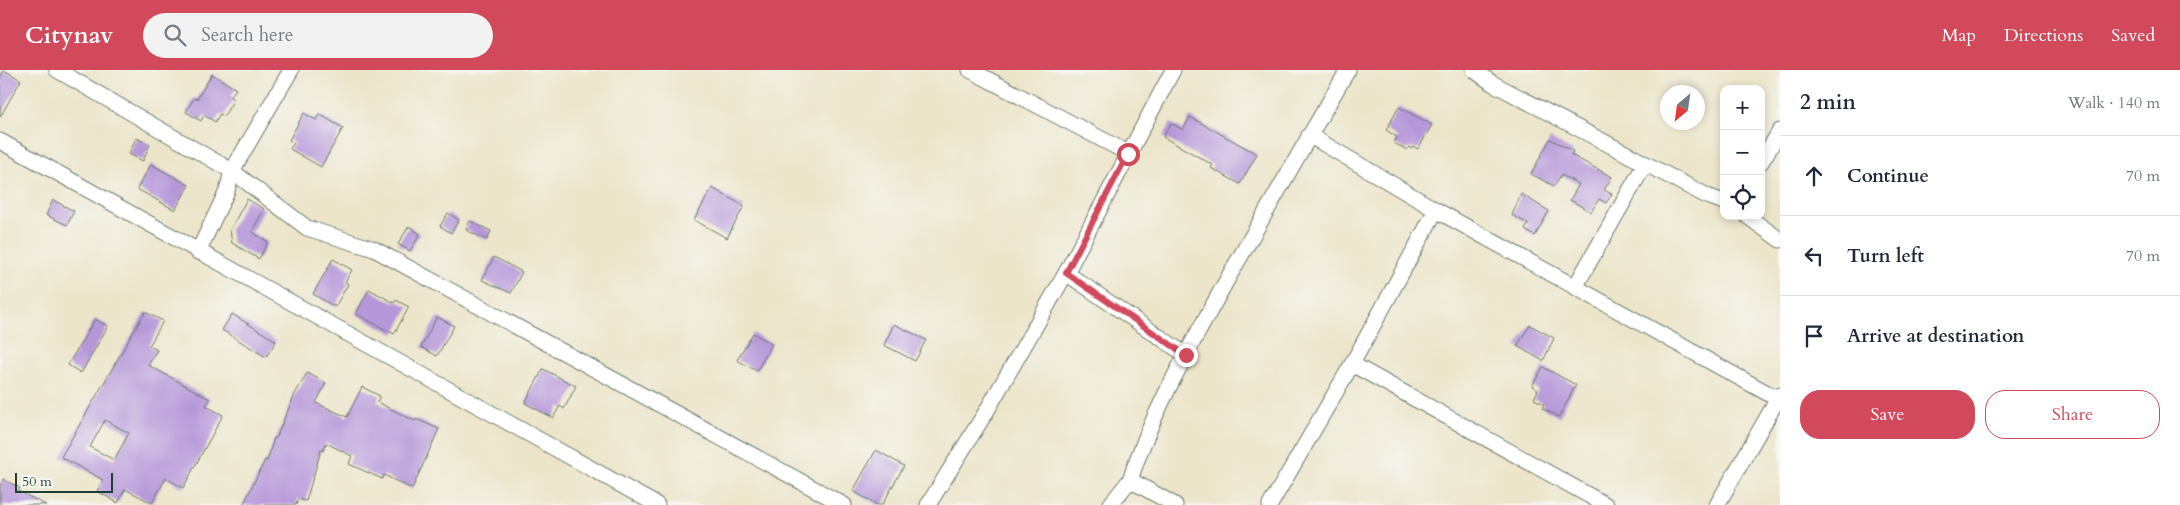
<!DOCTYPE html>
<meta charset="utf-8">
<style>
:root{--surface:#fff;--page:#f2f2f3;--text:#1f2937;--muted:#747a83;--line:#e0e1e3;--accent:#d1495b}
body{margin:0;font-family:Cardo,serif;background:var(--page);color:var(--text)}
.controls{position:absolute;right:15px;top:15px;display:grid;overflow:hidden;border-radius:10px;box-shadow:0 2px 8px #0003}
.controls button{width:45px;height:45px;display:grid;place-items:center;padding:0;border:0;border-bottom:1px solid var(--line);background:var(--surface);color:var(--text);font:25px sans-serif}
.compass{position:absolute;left:1660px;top:15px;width:45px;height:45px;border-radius:50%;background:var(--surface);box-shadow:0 2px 8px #0003;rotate:209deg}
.scale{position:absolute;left:15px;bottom:12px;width:98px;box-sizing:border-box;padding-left:5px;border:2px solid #1f3d34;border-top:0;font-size:14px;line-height:18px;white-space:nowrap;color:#1f3d34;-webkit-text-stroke:4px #f6f6f2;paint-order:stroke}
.stop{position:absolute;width:15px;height:15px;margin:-11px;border:4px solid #d1495b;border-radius:50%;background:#fff}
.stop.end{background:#d1495b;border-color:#fff;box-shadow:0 1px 5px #0008}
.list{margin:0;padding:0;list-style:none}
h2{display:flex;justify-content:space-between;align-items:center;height:65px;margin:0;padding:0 20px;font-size:21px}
h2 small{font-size:16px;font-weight:400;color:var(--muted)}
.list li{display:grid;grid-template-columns:32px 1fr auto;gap:15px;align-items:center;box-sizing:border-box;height:80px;padding:0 20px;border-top:1px solid var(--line)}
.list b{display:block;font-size:19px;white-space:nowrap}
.list em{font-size:16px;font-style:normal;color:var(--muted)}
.actions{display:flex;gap:10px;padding:15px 20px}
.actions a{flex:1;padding:11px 0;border:1px solid var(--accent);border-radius:20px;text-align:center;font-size:18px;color:var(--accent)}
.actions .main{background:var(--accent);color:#fff}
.icon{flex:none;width:28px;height:28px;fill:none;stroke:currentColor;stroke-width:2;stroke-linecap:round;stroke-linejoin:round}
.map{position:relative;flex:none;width:1780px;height:435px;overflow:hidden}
header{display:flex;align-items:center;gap:30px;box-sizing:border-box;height:70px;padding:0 25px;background:var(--accent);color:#fff}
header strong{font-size:24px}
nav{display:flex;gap:28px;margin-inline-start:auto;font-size:18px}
.search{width:350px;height:45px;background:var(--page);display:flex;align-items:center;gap:12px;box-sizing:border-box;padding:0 18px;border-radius:28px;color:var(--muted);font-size:19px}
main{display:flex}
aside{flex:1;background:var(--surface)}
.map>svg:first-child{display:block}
.building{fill:#b697d9;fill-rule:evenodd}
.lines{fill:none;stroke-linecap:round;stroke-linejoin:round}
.minor-casing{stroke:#677868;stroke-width:17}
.minor{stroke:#fff;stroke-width:15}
.route{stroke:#d1495b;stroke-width:6}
</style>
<header>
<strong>Citynav</strong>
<div class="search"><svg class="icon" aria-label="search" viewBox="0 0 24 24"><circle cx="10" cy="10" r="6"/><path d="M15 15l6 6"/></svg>Search here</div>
<nav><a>Map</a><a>Directions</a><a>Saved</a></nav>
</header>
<main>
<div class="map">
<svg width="1780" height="435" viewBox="0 0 1780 435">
<rect width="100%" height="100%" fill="#f6f6f2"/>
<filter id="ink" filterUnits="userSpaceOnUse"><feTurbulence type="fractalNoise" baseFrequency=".02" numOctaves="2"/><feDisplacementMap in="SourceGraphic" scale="10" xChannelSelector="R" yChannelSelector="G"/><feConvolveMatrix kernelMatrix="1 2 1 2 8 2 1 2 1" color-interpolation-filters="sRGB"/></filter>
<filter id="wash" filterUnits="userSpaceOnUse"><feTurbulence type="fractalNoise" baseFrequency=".0096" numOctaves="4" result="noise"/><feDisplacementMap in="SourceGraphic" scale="20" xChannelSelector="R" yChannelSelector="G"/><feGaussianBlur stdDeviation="1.12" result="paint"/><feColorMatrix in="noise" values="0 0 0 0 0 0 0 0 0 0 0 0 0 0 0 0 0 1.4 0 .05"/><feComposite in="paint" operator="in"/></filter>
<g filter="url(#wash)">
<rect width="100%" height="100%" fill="#ece5ca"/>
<g id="blocks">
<g class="building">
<polygon points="4,0 21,10 0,47 0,8"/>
<polygon points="212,4 236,19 230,27 234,29 224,46 220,44 215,52 204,45 201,51 186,42 194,28 197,29"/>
<polygon points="1399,37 1432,55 1418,79 1413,77 1412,79 1409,77 1407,80 1394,73 1397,67 1386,60"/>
<polygon points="304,43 316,50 319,44 343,58 321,97 290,79 294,73 289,70"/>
<polygon points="1190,47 1257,84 1240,114 1211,98 1213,95 1163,67 1171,53 1183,60"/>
<polygon points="136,68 150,74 143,91 129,84"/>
<polygon points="1550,69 1573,81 1571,85 1612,107 1604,120 1612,124 1606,133 1599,129 1591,142 1570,130 1579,114 1561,105 1554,116 1531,104"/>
<polygon points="151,94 189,115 175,140 137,119"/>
<polygon points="712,118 744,136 727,168 694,150"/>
<polygon points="1521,124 1549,141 1535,166 1525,160 1528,154 1512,145"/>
<polygon points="247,129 264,139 252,162 268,172 259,189 232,173 230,160"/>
<polygon points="53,130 74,141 67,155 46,145"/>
<polygon points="448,143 459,150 451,163 440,156"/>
<polygon points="470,151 491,161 487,170 466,160"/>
<polygon points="409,156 420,164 410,181 398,174"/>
<polygon points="494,187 522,202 511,223 482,210"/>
<polygon points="333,189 352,200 345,212 348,214 335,237 313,224"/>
<polygon points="369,219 394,233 396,230 409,237 394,264 356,244"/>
<path d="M145 242 163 251 149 276 157 280 148 295 210 329 206 336 223 345 183 418 166 408 152 433 125 419 118 433 97 421 103 410 61 387ZM105 350 129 363 114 390 90 377Z"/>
<polygon points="232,244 276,271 266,287 222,260"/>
<polygon points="437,247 454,256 437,286 421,277"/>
<polygon points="95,249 108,256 81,303 68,295"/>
<polygon points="894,254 926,270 915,291 884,275"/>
<polygon points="1530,255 1554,268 1543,291 1517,276"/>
<polygon points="753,263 772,274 757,301 737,290"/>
<polygon points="1543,297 1576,315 1559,347 1542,338 1544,334 1534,329 1538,320 1532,316"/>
<polygon points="543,299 576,316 564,339 560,336 553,348 525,333"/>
<polygon points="307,303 326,313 316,333 347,347 362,317 380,326 377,332 415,351 416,349 439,359 412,419 384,405 382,409 349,394 352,386 326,373 323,381 321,380 306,431 298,429 296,435 243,435 265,390 267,391 274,368 276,368 295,324"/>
<polygon points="876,380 904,396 882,435 878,435 853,421"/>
<polygon points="3,409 20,418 18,421 46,435 0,435 0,416"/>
</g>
</g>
</g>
<g filter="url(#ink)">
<use href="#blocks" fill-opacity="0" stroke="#677868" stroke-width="1"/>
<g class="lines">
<g class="minor-casing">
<g id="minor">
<polyline points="57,0 232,101 307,158 374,179 844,435"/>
<polyline points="970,0 1128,83"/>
<polyline points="1474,0 1492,13 1707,126 1724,132"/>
<polyline points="1309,65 1436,140 1778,329"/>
<polyline points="0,71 657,435"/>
<polyline points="1761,92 1780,61"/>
<polyline points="1747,146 1780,170"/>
<polyline points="198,182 227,121 232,101 291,0"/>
<polyline points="1066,203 1186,285"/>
<polyline points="1575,217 1645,94"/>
<polyline points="1352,294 1606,435"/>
<polyline points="928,435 986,342 1066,203 1173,0"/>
<polyline points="1110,435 1130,410"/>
<path d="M1175 435 1130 410C1153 339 1192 274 1228 208 1268 139 1307 69 1348 0"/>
<polyline points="1270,435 1352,294 1436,140"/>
<polyline points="1717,435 1780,325"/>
</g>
</g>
<use href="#minor" class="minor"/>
</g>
</g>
<g class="lines" filter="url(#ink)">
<polyline class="route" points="1128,84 1066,203 1186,285"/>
</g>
</svg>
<div class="controls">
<button>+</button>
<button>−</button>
<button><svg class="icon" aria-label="locate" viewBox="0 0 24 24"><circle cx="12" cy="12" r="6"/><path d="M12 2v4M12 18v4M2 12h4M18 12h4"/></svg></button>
</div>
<svg class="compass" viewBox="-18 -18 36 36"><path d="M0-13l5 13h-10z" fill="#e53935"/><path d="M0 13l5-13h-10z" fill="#747a83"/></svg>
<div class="scale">50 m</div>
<div class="stop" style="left:1128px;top:84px"></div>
<div class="stop end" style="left:1186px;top:285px"></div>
</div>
<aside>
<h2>2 min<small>Walk · 140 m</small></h2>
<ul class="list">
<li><svg class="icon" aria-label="ahead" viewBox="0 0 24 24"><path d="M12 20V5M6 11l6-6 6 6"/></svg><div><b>Continue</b></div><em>70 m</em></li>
<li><svg class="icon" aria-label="left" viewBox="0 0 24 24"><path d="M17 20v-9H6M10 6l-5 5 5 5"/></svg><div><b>Turn left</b></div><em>70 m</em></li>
<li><svg class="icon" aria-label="arrive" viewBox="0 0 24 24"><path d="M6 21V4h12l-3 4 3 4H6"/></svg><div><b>Arrive at destination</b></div></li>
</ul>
<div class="actions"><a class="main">Save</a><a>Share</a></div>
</aside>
</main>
